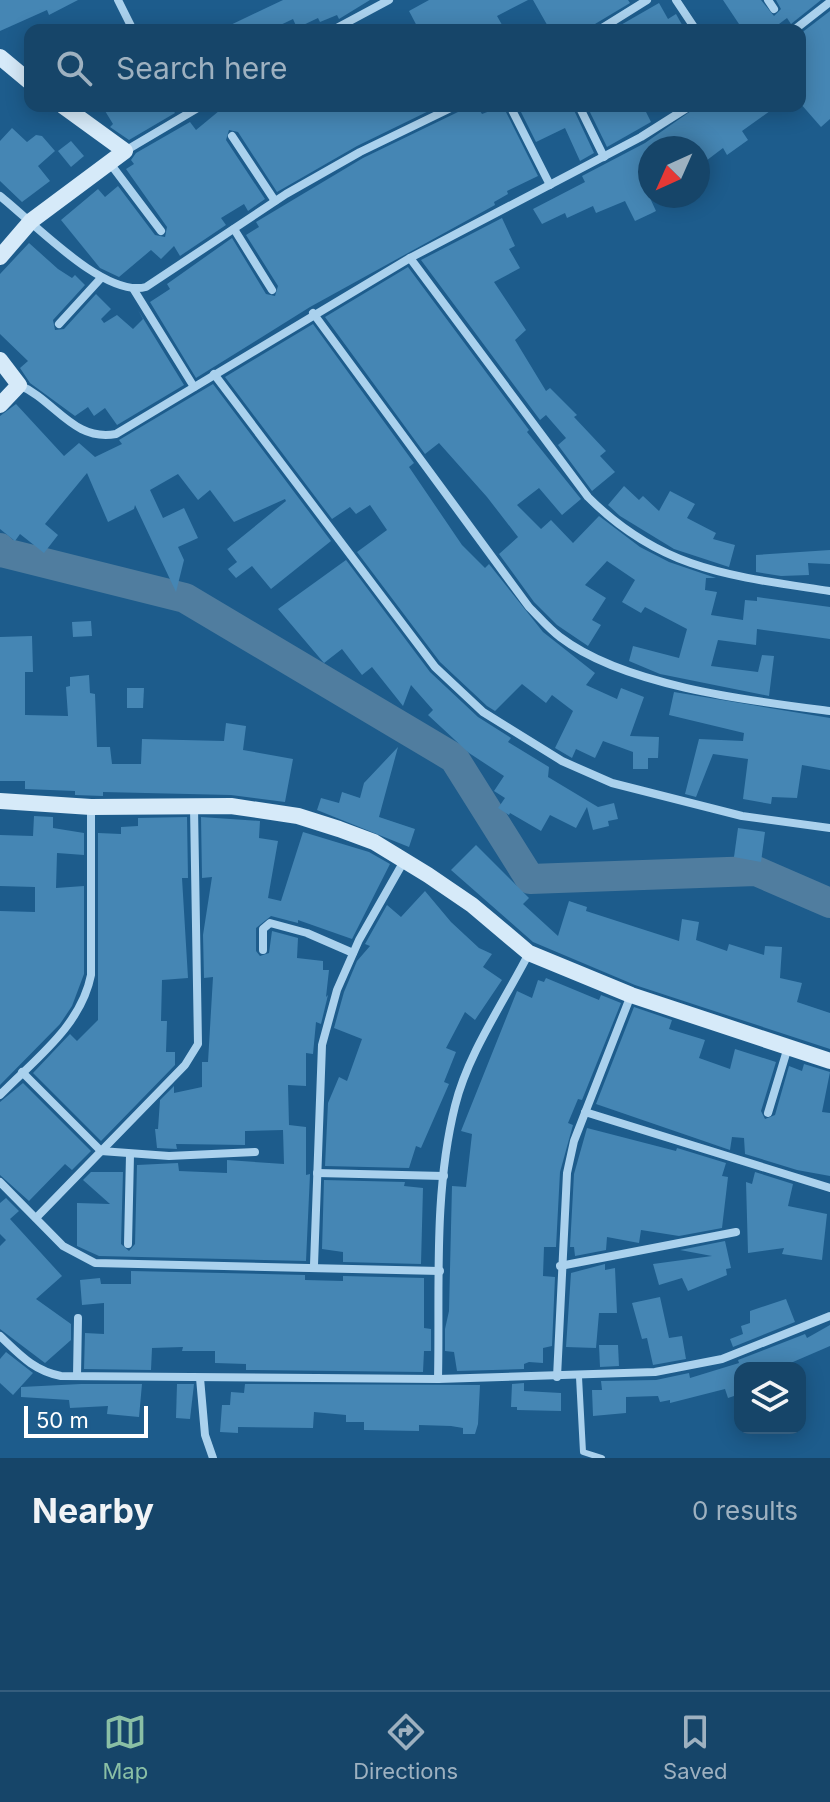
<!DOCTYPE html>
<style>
:root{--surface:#164569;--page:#1f4c6f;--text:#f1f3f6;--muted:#9eb1c0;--line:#355d7d;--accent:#8abfa5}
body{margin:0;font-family:Inter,sans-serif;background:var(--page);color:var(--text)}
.controls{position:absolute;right:24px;bottom:24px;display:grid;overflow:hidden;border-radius:16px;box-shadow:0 4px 20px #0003}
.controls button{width:72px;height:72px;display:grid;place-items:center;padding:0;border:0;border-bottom:2px solid var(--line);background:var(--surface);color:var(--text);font:40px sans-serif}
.compass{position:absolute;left:638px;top:136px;width:72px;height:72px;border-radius:50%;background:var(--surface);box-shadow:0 4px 20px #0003;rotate:225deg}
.scale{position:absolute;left:24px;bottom:20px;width:124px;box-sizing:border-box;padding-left:8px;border:4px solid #fff;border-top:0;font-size:22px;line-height:28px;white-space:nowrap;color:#fff;-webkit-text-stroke:6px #1d5c8c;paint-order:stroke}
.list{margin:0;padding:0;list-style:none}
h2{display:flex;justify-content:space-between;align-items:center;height:104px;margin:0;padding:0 32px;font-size:34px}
h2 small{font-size:26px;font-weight:400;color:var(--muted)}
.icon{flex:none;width:44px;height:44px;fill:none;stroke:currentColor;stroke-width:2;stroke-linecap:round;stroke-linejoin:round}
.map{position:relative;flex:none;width:830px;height:1458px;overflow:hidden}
.search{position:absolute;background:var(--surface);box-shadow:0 4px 20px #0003;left:24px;right:24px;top:24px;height:88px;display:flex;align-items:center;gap:20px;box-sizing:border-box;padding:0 28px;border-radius:16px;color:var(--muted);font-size:30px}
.sheet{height:232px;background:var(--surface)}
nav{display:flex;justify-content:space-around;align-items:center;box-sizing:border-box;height:112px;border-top:2px solid var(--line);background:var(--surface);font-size:22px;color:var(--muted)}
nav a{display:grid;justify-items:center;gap:4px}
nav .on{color:var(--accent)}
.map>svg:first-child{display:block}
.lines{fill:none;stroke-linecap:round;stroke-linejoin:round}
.river{stroke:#507d9f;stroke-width:30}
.building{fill:#4586b4}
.lane{stroke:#aad1ed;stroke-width:6}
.street{stroke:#aad1ed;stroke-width:8}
.secondary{stroke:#d6eaf9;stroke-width:16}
</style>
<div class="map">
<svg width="830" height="1458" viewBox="0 0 830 1458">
<rect width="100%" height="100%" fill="#1d5c8c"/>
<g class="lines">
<polyline class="river" points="0,548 5,553 185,598 454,758 530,879 756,871 830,903"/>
</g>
<g class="building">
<polygon points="0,0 78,0 49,15 47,10 0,31"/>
<polygon points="283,0 370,0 339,19 337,15 320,22 318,18 297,28 293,19 270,30 220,30"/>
<polygon points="429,0 528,0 497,16 505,30 419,30 409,11"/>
<polygon points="533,0 628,0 630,3 595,24 592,30 550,30"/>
<polygon points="723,0 761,0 774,16 781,9 776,0 821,0 791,24 787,18 771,30 743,30"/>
<polygon points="659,3 668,19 676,14 685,30 612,30"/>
<polygon points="830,11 830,119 821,127 800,103 800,34"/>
<polygon points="102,106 170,106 175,113 129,140 110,127 113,124"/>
<polygon points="225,106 439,106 357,146 277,192 238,132 229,130 226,140 265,199 248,211 244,204 221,218 226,225 180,256 174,246 161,259 151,250 119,277 100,268 61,220 98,189 105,197 118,186 155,235 165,237 167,227 126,169 134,164 131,160 136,153 190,122 196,130"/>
<polygon points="462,106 477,106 482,114 503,106 538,176 507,191 508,194 494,202 495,205 310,307 196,378 150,302 170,289 167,284 232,238 266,294 275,296 278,286 246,235 259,227 256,222 363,158 458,112"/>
<polygon points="518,106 572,106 594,153 580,161 565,128 536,142"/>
<polygon points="587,106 643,106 651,122 607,147"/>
<polygon points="698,106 704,112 714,106 777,106 742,131 748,140 727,155 723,148 698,167 698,148 650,148 650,198 656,211 650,214 635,221 625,201 596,213 593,206 567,218 565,213 542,224 533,209 585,182 582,176 645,143"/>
<polygon points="12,128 27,142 36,135 42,136 55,151 38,166 50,181 22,202 0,181 0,141"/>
<polygon points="71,141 84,156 71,167 58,151"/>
<polygon points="502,218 515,246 509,249 520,268 494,282 526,330 515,340 546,391 550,388 577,415 574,417 606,451 600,456 615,472 592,491 558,445 566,438 546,415 540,420 421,260"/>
<polygon points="29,243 58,269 72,278 75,275 85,285 53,320 55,330 64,329 96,294 111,309 101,319 104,323 117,315 133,329 143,319 138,310 184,385 117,425 105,408 94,416 88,407 75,416 30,383 20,368 28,361 0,334 0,274"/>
<polygon points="408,267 529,430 527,432 581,499 562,515 539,488 517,505 541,529 551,520 573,543 599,516 640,547 669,562 716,578 706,578 705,590 717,592 711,615 743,620 745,600 757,601 757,597 830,607 830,639 757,629 756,645 718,640 711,666 758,672 762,655 774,656 769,696 660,674 629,661 633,646 679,658 687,629 645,607 641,613 622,602 635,580 607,561 585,585 606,598 592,620 601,625 588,646 557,625 534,602 499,554 518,537 487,497 439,443 425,454 325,317"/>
<polygon points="313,324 414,463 409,467 462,545 485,568 489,564 543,632 595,673 586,685 617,699 621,688 644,697 630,736 659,737 658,758 648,758 648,769 633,769 633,752 603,741 595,758 576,749 572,758 555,748 573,711 552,695 546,703 522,684 495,711 487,706 440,662 357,552 387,530 370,505 356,514 350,507 332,519 225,377"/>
<polygon points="213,384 331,541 271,589 252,566 236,578 228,569 237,562 227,549 286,501 285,499 234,522 210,490 198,500 178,474 150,490 163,518 184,508 198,538 178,547 184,560 176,592 135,505 134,509 108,522 87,473 45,524 58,535 44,553 20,534 15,541 0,529 0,416 16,404 64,456 79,443 95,457 122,444 119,440"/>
<polygon points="624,486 639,500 643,496 659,511 670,491 695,504 687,518 716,533 713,539 735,545 729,567 674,549 620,516 608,505"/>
<polygon points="830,550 830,564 808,563 809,575 781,576 756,572 756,555"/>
<polygon points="346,560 430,672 478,717 511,738 508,742 549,767 548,777 598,807 614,803 618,819 608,821 609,826 593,830 587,807 576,828 550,815 541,831 510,813 509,815 498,808 505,798 494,791 504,776 469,753 428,715 433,710 411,685 403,706 372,667 362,675 342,649 324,663 278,609"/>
<polygon points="91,621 92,636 73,637 72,622"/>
<polygon points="32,636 33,672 25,672 25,715 68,716 66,687 70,686 70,677 89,675 90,693 95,694 97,747 110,747 112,764 141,764 142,739 224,741 226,723 246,726 243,750 293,759 285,802 231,795 103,792 103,796 75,795 75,791 25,789 25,781 0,781 0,637"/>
<polygon points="127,688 144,688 143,708 127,708"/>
<polygon points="674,692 830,718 830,770 802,765 797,798 772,797 771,804 743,799 748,759 713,754 696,797 685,794 699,739 743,741 744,733 669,715"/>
<polygon points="398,747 379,817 415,829 409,847 317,810 321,798 339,803 342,792 360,798 364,783"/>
<polygon points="34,816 53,817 53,828 84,833 84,855 57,853 56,888 84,886 84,974 72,1006 60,1024 0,1085 0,911 35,912 35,887 0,886 0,835 33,836"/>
<polygon points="187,817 188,878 182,878 188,978 162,980 161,1021 167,1021 166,1052 175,1052 175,1065 101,1141 33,1073 70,1034 77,1041 98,1020 98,833 121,834 121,827 138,826 138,818"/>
<polygon points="201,817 260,821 259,838 278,841 268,898 281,901 303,832 369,852 390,864 352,939 298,920 298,923 271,916 256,928 256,951 260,956 269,953 272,931 298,938 297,958 323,961 323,970 329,970 326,997 328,995 321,1024 316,1022 313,1054 306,1053 306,1086 288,1085 289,1125 306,1127 306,1175 310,1174 306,1261 99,1256 77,1246 77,1203 110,1204 83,1180 91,1172 123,1172 121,1244 129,1251 135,1244 137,1165 178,1163 179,1171 227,1173 227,1160 284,1164 283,1130 245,1131 245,1145 176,1144 177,1149 157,1148 155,1129 158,1129 160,1100 174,1086 174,1093 202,1087 202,1062 208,1062 213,977 204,978 203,935 212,877 202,878"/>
<polygon points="738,828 765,832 761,862 734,857"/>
<polygon points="476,845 529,898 523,904 558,936 569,901 587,907 586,911 679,941 682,919 699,922 696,940 727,951 729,944 764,955 765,946 782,947 780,978 802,983 797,1002 830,1013 830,1049 635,985 533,942 451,870"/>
<polygon points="425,891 451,922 479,948 492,954 483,967 502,980 475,1020 465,1012 446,1048 456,1052 444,1082 449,1084 421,1148 416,1146 409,1168 325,1166 328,1103 339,1077 347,1081 362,1039 334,1028 344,992 357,961 370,946 365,944 387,905 401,917"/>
<polygon points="546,978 599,1000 601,995 621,1003 582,1100 578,1099 568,1123 573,1125 560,1172 556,1247 544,1247 543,1276 555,1277 552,1346 543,1348 543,1363 529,1362 524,1364 524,1369 457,1371 454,1352 445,1351 445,1329 449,1311 452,1186 466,1187 472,1134 461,1131 517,991 532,998 538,980 544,982"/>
<polygon points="634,1007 672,1020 669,1029 705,1040 699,1058 730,1069 735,1049 776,1062 761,1111 765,1119 775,1115 789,1066 802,1071 804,1064 830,1072 822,1112 830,1113 830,1176 797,1170 745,1154 744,1138 732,1137 730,1150 596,1104"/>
<polygon points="23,1083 91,1151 72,1170 65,1164 29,1201 0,1175 0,1102"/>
<polygon points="587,1128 676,1151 677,1148 726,1163 722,1176 728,1177 722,1228 679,1236 641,1230 639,1243 607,1237 606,1250 575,1256 574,1247 570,1247 574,1174"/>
<polygon points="755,1172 793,1184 788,1206 827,1214 822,1260 782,1254 784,1248 748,1253 746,1182 752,1184"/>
<polygon points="324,1180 405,1182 404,1186 423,1188 421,1264 343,1262 343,1252 322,1249"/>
<polygon points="6,1198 19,1211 10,1219 62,1276 36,1299 71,1324 71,1340 45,1363 0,1329 0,1246 6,1240 0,1234 0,1203"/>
<polygon points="725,1241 731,1268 726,1269 727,1275 688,1291 682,1278 659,1285 653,1264 712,1256 680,1250"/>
<polygon points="605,1264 605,1270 615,1268 617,1313 599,1313 596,1348 566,1347 571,1273"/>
<polygon points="131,1271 305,1275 305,1280 343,1281 343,1276 424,1278 424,1328 431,1329 431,1351 424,1351 423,1372 246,1370 246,1364 215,1363 215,1351 182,1351 183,1347 152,1348 151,1370 84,1369 85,1333 104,1334 104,1303 82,1305 80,1280 100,1278 101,1284 131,1284"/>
<polygon points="660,1297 669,1338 682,1336 686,1359 653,1365 647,1338 642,1339 632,1303"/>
<polygon points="786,1299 795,1322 733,1347 730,1339 743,1334 741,1326 750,1323 750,1311"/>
<polygon points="830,1325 830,1346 786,1365 787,1368 740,1366 740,1394 728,1398 725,1389 670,1403 670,1400 660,1402 658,1396 626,1397 626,1413 593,1416 592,1390 602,1390 601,1381 656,1380 689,1373 690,1378 739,1363 738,1360 800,1336 805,1334 807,1338"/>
<polygon points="599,1345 618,1345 619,1366 600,1367"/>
<polygon points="6,1352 33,1373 13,1395 0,1383 0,1359"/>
<polygon points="524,1383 524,1391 561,1393 561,1411 517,1410 517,1407 511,1407 512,1384"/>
<polygon points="81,1384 142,1384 139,1417 107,1414 108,1406 70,1408 69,1400 21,1397 21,1387"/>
<polygon points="177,1384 194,1384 190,1419 176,1418"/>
<polygon points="245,1384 480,1385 478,1424 475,1434 463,1434 463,1428 451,1426 419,1425 419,1431 364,1430 364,1422 346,1422 346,1415 314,1412 313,1428 238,1427 238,1433 220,1432 222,1405 230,1405 231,1392 244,1393"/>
</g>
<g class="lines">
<polyline class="lane" points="579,1377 583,1452 602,1458"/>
<g class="street">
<polyline points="118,0 133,30"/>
<polyline points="676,0 696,30"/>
<polyline points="768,0 774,9"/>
<polyline points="333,30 389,0"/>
<polyline points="599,30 647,0"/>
<polyline points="794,30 830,2"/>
<polyline points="510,106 550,185"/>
<polyline points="579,106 604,157"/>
<polyline points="232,136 275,201"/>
<polyline points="125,151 201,106"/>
<polyline points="109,162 161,231"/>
<path d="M0 196C33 222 104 298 146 287L286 194 360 152 455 106"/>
<polyline points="234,229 272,290"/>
<path d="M410 258 588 497C662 571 732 576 830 591"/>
<polyline points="134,290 194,387"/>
<path d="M313 313 529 607C539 617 549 629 560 637 624 686 751 701 830 711"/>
<polyline points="59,324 101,278"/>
<polyline points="214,374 435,667 483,712 562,761 612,783 742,816 830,828"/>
<path d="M19 385C55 400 73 442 116 434L410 258 641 137 690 106"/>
<polyline points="263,950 263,929 270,923 307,933 353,953"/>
<polyline points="22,1072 101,1151 169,1156 255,1152"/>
<path d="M0 1095C35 1059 81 1026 91 975V807"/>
<polyline points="585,1112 830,1188"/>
<polyline points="768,1113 788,1047"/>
<polyline points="317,1173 444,1176"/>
<polyline points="0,1182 63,1246 95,1263 440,1271"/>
<polyline points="36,1218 185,1065 198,1044 194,807"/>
<polyline points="128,1244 130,1155"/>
<polyline points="314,1265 322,1045 337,990 359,940 404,861"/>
<polyline points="560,1266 736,1232"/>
<path d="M0 1336C20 1355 34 1371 61 1376L438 1379 655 1372 722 1359 830 1316"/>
<polyline points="77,1376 78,1318"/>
<polyline points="557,1377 567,1173 574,1141 631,995"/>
<polyline points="200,1378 205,1435 213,1458"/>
<path d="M438 1379C440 1290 433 1194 455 1106 468 1053 504 1002 529 953"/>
</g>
<g class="secondary">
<polyline points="0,57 30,82"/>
<polyline points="0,257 31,221 125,151 63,106"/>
<polyline points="0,360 19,385 0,405"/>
<polyline points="0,801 91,807 231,806 298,816 339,829 374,842 428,875 472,905 529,953 631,995 830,1061"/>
</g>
</g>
</svg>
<div class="controls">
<button><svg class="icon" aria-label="layers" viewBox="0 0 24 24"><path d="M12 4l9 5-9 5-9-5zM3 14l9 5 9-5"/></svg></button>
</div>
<svg class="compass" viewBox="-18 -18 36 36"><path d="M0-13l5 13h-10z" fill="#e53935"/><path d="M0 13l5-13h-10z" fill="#9eb1c0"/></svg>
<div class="scale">50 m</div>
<div class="search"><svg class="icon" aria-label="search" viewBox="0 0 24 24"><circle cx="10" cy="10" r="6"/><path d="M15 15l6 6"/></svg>Search here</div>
</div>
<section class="sheet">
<h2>Nearby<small>0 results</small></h2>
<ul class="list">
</ul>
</section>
<nav>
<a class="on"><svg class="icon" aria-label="map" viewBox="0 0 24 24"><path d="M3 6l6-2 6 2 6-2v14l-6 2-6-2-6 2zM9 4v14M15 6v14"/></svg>Map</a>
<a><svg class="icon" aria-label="directions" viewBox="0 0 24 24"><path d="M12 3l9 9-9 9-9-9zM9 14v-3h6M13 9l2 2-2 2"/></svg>Directions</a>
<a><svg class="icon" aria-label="saved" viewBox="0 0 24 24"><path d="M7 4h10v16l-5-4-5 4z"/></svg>Saved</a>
</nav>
